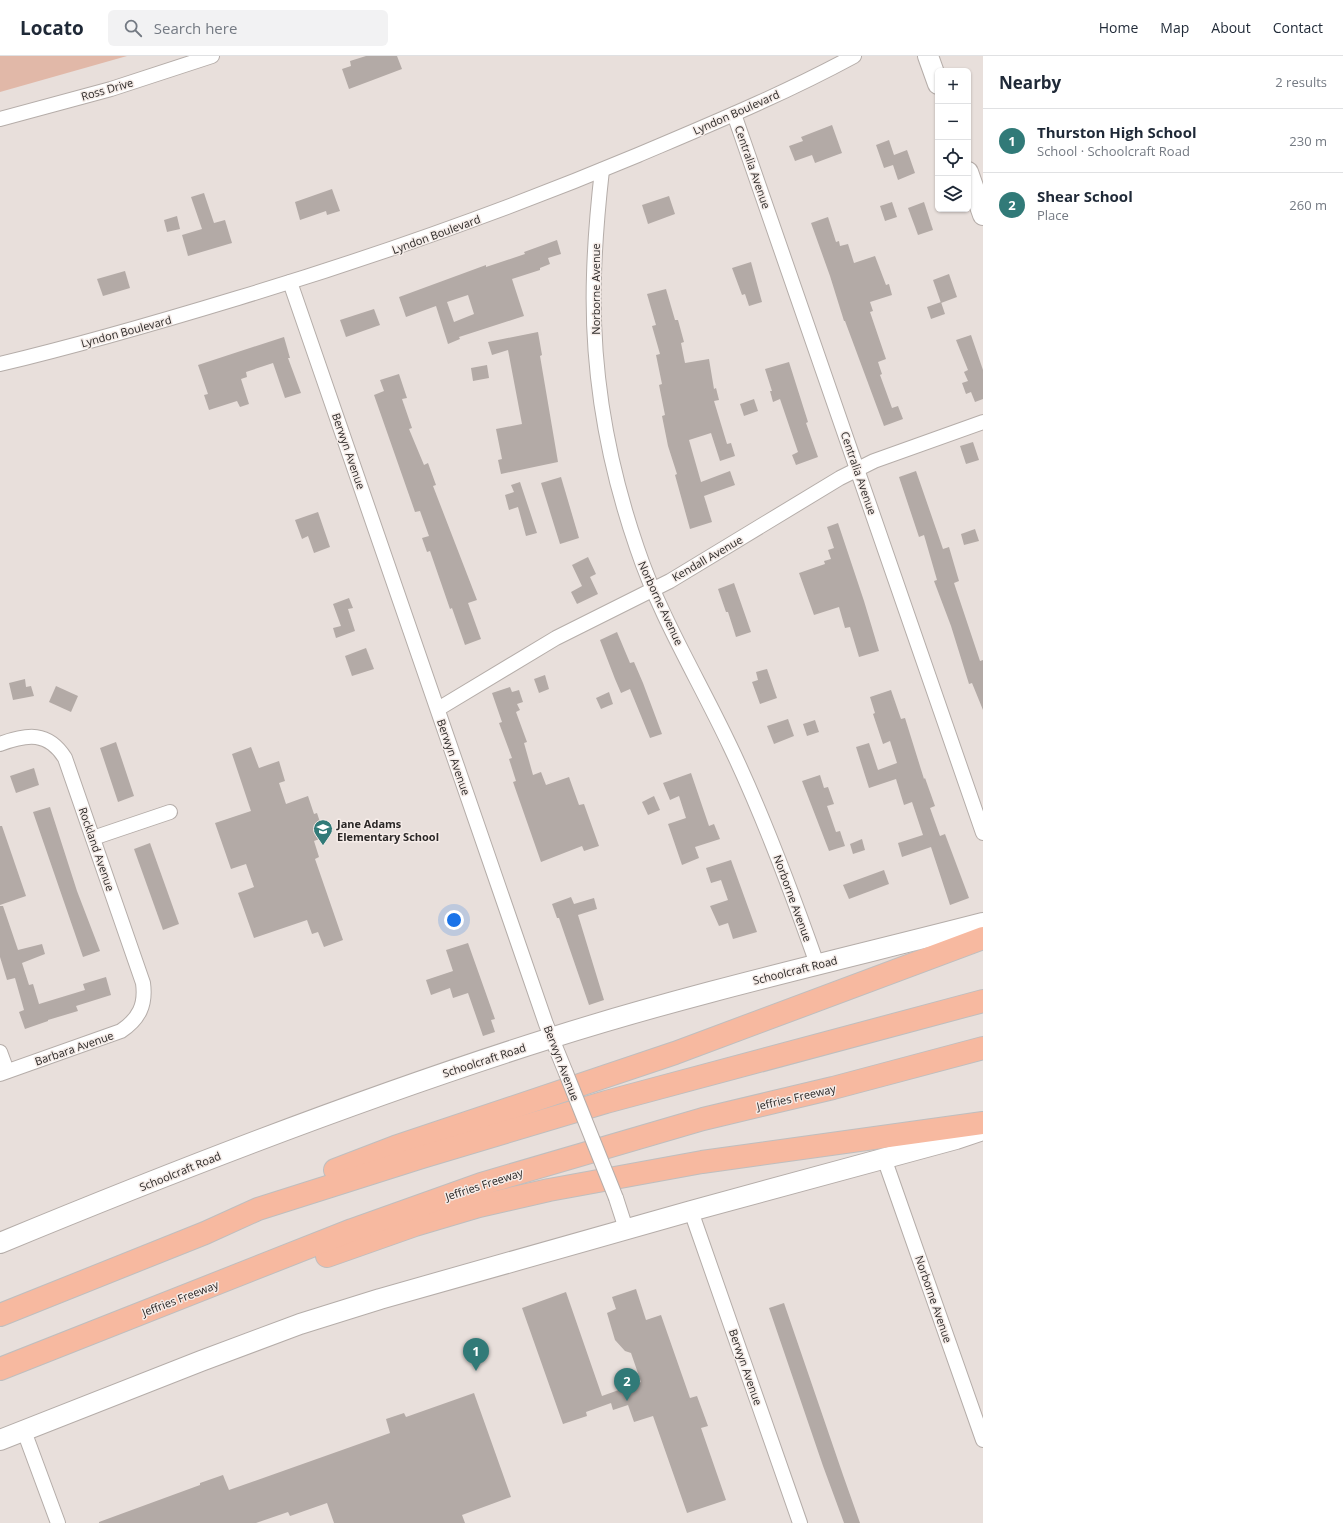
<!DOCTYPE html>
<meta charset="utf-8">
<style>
:root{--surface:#fff;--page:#f2f2f3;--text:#1f2937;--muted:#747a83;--line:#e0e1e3;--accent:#317a78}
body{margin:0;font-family:"Open Sans",sans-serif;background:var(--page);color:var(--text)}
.controls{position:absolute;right:12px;top:12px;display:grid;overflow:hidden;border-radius:6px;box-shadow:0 1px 3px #0004}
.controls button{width:36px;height:36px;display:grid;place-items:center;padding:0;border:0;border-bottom:1px solid var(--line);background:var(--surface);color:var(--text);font:20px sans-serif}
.you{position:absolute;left:454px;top:864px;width:14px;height:14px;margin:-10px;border:3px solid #fff;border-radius:50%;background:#1a73e8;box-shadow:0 0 0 6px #1a73e833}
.badge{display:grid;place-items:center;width:26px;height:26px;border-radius:50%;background:var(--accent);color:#fff;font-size:13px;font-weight:700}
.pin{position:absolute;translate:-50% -33px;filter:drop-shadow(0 1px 2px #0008)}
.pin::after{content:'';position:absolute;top:21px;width:14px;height:12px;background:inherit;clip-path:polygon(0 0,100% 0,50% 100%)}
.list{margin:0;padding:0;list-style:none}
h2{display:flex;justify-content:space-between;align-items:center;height:52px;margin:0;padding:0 16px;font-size:17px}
h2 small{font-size:13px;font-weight:400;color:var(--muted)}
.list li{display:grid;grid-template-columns:26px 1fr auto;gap:12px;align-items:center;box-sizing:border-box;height:64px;padding:0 16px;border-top:1px solid var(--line)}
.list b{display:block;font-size:15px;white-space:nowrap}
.list p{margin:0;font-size:13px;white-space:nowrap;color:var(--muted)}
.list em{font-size:13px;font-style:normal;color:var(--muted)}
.icon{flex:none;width:22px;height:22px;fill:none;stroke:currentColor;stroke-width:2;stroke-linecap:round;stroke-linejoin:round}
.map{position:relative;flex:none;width:983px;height:1467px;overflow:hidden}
header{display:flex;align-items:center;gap:24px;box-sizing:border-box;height:56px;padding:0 20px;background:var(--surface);border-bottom:1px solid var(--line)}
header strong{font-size:19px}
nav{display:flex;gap:22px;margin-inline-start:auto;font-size:14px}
.search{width:280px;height:36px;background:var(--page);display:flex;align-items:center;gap:10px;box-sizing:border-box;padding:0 14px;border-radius:6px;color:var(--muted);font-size:15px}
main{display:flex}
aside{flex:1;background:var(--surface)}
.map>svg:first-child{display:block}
.green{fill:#e1b8a8}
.building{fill:#b3aaa6;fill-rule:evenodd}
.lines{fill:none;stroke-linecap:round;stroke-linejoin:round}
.minor-casing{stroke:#b5ada9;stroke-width:16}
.secondary-casing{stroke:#b5ada9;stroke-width:22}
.motorway-casing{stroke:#bfbebe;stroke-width:24}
.minor{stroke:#fff;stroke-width:14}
.secondary{stroke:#fff;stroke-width:20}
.motorway{stroke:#f7b9a0;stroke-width:22}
.minor-bridge-casing{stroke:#b5ada9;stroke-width:16;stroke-linecap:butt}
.minor-bridge{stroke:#fff;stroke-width:14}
.labels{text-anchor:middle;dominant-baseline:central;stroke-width:3;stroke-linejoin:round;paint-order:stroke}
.street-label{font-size:11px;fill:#2b2827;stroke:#f5ece8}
.poi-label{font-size:11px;font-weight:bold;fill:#2b2827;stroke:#f5ece8;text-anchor:start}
</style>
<header>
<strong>Locato</strong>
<div class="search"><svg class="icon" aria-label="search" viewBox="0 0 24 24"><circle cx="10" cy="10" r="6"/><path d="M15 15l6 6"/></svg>Search here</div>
<nav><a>Home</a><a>Map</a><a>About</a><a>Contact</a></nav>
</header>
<main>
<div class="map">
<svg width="983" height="1467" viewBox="0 0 983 1467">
<rect width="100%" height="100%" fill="#e8dfdb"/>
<polygon class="green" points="0,0 127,0 0,36"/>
<g class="building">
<polygon points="366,0 397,0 402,13 349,33 342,13 351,10 350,5"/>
<polygon points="832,69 842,97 815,107 812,99 795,105 789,90 803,85 801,81"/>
<polygon points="889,84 894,99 907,94 915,117 898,124 893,109 884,112 876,89"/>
<polygon points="332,133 340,155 327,159 326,155 300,164 295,146"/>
<polygon points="204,137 214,167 225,164 232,187 188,200 182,179 202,173 191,141"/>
<polygon points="669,140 675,158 648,168 642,149"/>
<polygon points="892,146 897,161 885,165 880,150"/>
<polygon points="924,146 933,174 918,179 908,152"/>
<polygon points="177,160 180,173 167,176 164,164"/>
<polygon points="828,161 836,186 839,185 840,190 848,188 854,207 875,200 886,229 889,228 892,239 870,246 873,255 870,256 886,303 878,306 882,318 880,319 892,352 898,350 903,363 884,370 845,265 844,265 830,220 811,167"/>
<path d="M557 184 561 198 548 202 550 208 540 212V214L512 223 524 260 459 281 460 283 448 288 436 250 406 261 399 241 486 209V211L525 198 524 196ZM468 239 474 258 454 266 447 246Z"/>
<polygon points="751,206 762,246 749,250 745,238 742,239 732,212"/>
<polygon points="125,215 130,232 103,240 97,223"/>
<polygon points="949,218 957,241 941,247 933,224"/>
<polygon points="666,233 675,264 678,264 684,286 681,287 685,307 709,303 714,333 716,332 719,344 714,345 727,388 731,387 735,400 720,405 711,377 689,384 701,426 730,415 735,429 704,440 712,466 690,473 675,419 677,418 668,390 662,360 665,359 659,329 662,328 656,299 660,298 652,270 656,269 647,238"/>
<polygon points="941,246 945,258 931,263 927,251"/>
<polygon points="374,253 380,269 346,281 340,264"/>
<polygon points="538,276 542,299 540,300 558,406 501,418 498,404 502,403 496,373 522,368 508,294 492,299 488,286"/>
<polygon points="971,279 983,314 983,343 975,346 971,336 966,338 962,327 968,325 964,316 968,314 956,284"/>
<polygon points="284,281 290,302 288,302 301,337 285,342 273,307 246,316 247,321 241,323 249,348 240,351 237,345 209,354 204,339 208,338 198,309"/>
<polygon points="789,306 808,366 806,367 818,401 796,409 792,399 798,396 780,343 773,346 770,335 772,335 765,313"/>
<polygon points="487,309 489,322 473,325 471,312"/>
<polygon points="399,318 407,342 402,343 412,372 409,373 424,409 428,407 436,429 433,430 477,544 468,547 481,583 465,589 452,552 450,553 430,495 427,496 422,482 429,480 420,455 415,456 374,339 384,335 380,324"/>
<polygon points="754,343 758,355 744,360 740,348"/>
<polygon points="973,386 979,404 966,408 960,390"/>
<polygon points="916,415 943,493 949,491 959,525 954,527 980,605 983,604 983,654 972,627 969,628 951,570 934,525 937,524 924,479 919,481 899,421"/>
<polygon points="561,421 579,482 560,488 541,427"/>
<polygon points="520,426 537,477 526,480 518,451 509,454 505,439 514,436 511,429"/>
<polygon points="318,456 330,491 314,497 308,480 302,483 295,464"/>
<polygon points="838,467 864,545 879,595 859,601 850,571 845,572 839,551 814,559 799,517 825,508 824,505 831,503 828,494 834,492 827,471"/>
<polygon points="975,473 979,485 964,489 961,478"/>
<polygon points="588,501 596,518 590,521 598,538 577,548 571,536 582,530 572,509"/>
<polygon points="734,527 751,576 736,581 728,556 726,556 718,533"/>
<polygon points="349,542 353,552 348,553 355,575 336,582 333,572 341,570 333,548"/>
<polygon points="617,576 630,607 634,606 643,627 662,678 650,682 630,633 621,637 615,623 600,584"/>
<polygon points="366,592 374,613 352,620 345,600"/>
<polygon points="767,613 777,642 760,648 752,626 758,624 756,616"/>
<polygon points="545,619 549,633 539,637 534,623"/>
<polygon points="25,623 26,631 31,630 34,640 13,644 9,627"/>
<polygon points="56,630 78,640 71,656 49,646"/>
<polygon points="510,631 512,636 519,634 523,646 517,648 520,654 516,656 527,686 524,687 533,719 541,716 546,729 569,721 579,749 584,748 599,790 584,795 582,790 541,806 513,726 516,725 509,703 512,702 499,667 502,666 492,637"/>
<polygon points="891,634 901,663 905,662 924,723 925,722 935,750 930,752 940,780 945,778 969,842 950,849 931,791 902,801 898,787 923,779 912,746 904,749 896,723 869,732 856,691 869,687 878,714 897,707 890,685 883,688 873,658 875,657 870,641"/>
<polygon points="609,636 613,648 601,653 596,642"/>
<polygon points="788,663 794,680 774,688 767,670"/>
<polygon points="815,664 819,676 807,680 803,668"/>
<polygon points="116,686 134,740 118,746 100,692"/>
<polygon points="251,691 259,712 279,705 285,725 279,727 286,748 308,740 314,758 317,757 325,781 314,785 319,801 315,803 343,884 324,891 318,876 312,878 307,864 254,882 238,837 254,831 246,808 231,813 215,767 251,755 232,698"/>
<polygon points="34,712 39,729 16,737 10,720"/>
<polygon points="691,717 709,770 714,768 720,783 695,791 699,802 682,809 668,768 686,762 679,740 670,744 663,727"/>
<polygon points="820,719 824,732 828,731 834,748 827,750 836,776 840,775 845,790 829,795 802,725"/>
<polygon points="654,740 660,754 648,759 642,746"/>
<polygon points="50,751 77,835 100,895 83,901 33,756"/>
<polygon points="0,770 2,770 26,840 0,849"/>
<polygon points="862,783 865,794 853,798 850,788"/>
<polygon points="150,787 179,868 163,874 134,793"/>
<polygon points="731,804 757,876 733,883 728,867 719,870 710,850 728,844 721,824 711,827 706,812"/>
<polygon points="884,814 889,828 849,843 843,829"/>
<polygon points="571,841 574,848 594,842 597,853 578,859 604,944 589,949 559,862 557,862 552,848"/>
<polygon points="0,850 3,850 18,894 42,888 45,898 22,907 29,929 33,928 39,948 85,934 83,928 106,921 111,939 76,950 78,955 48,964 48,965 25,973 19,956 24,954 15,922 7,924 0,901"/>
<polygon points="468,887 495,963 491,964 495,976 483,980 468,937 453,942 450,932 431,939 426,924 453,915 446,894"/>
<polygon points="636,1233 646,1264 661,1259 690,1342 697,1340 708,1370 701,1372 726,1444 687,1457 653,1360 634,1366 628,1349 613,1354 611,1347 586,1356 587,1360 563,1368 522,1252 566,1236 602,1340 641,1326 631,1297 625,1295 615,1284 607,1257 616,1253 612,1241"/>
<polygon points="784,1247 843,1419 860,1467 844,1467 823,1410 769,1252"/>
<polygon points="474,1337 511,1441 462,1459 465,1467 334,1467 327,1447 290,1460 288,1456 256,1467 99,1467 99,1466 200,1429 200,1427 223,1419 229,1434 390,1377 386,1363 404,1357 406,1361"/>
</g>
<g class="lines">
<g class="minor-casing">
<g id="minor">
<polyline points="734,58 983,777"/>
<polyline points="0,63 111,33 212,0"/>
<path d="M602 114C598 149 595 184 594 219 591 311 607 405 637 492 660 561 699 624 730 690 764 761 791 834 817 908"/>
<polyline points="290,226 546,968 566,1017"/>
<path d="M0 308C80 289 159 266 238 242 374 201 507 154 638 99 711 68 784 38 854 0"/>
<polyline points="438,653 556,582 670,525 840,422 874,405 983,366"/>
<path d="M0 688C27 678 48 675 65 702L143 927C146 949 139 963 121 975L0 1018"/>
<polyline points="93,782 170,756"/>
<polyline points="0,996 7,1015"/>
<polyline points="884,1102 983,1384"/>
<polyline points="616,1142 626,1173"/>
<polyline points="691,1155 800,1467"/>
<polyline points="24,1375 58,1467"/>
</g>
</g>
<g class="secondary-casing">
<g id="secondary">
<polyline points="928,0 938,28"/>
<polyline points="968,116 983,159"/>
<path d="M0 1187C181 1112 364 1041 551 982 693 937 839 904 983 867"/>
<polyline points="0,1384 201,1305 300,1268 380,1243 691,1155 956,1083 983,1074"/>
</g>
</g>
<g class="motorway-casing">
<g id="motorway">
<polyline points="335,1114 395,1091 675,997 983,882"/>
<polyline points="327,1200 415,1169 479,1150 549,1134 702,1106 983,1067"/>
<polyline points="0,1259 205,1177 258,1153 422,1101 606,1046 983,945"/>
<polyline points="0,1313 352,1174 481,1128 703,1063 833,1032 983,992"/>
</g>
</g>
<use href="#minor" class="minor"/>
<use href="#secondary" class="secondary"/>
<use href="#motorway" class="motorway"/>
<g class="minor-bridge-casing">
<polyline id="minor-bridge" points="566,1017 616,1142"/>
</g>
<use href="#minor-bridge" class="minor-bridge"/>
</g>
<defs>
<g id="school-pin" transform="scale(1)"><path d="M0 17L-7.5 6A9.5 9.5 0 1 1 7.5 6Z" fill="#317a78" stroke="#f5ece8"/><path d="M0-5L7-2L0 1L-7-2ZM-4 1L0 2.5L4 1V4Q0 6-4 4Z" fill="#fff"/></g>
</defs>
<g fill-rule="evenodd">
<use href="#school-pin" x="323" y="773"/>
</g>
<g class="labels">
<g class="street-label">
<text transform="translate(107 33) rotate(-16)">Ross Drive</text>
<text transform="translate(736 56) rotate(-24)">Lyndon Boulevard</text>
<text transform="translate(753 111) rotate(71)">Centralia Avenue</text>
<text transform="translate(436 178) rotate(-20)">Lyndon Boulevard</text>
<text transform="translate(595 233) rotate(-90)">Norborne Avenue</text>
<text transform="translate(126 275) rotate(-15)">Lyndon Boulevard</text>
<text transform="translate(349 395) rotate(71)">Berwyn Avenue</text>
<text transform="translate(859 417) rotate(71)">Centralia Avenue</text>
<text transform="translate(707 502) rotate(-30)">Kendall Avenue</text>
<text transform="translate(661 547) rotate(65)">Norborne Avenue</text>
<text transform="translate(454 701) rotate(71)">Berwyn Avenue</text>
<text transform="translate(97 793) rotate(71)">Rockland Avenue</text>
<text transform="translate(793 842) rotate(70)">Norborne Avenue</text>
<text transform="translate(795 914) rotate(-14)">Schoolcraft Road</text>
<text transform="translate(74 992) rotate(-19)">Barbara Avenue</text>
<text transform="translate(484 1004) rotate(-18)">Schoolcraft Road</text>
<text transform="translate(562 1007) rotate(69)">Berwyn Avenue</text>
<text transform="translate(796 1041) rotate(-13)">Jeffries Freeway</text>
<text transform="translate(180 1115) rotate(-22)">Schoolcraft Road</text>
<text transform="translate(484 1128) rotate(-18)">Jeffries Freeway</text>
<text transform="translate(180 1242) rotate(-21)">Jeffries Freeway</text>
<text transform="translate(934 1243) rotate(71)">Norborne Avenue</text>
<text transform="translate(746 1311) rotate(71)">Berwyn Avenue</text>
</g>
<g class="poi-label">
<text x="337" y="767">Jane Adams<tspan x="337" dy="13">Elementary School</tspan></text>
</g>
</g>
</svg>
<div class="controls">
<button>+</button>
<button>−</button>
<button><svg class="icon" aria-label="locate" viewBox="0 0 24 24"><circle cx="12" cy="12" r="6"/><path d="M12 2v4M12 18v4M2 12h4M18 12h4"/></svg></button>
<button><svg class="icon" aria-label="layers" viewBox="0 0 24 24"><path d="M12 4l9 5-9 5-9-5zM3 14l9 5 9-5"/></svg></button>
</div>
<div class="you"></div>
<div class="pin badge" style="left:476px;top:1315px">1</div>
<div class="pin badge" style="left:627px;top:1345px">2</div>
</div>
<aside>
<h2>Nearby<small>2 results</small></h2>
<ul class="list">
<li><span class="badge">1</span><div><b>Thurston High School</b><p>School · Schoolcraft Road</p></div><em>230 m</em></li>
<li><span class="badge">2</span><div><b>Shear School</b><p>Place</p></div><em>260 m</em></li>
</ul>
</aside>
</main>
